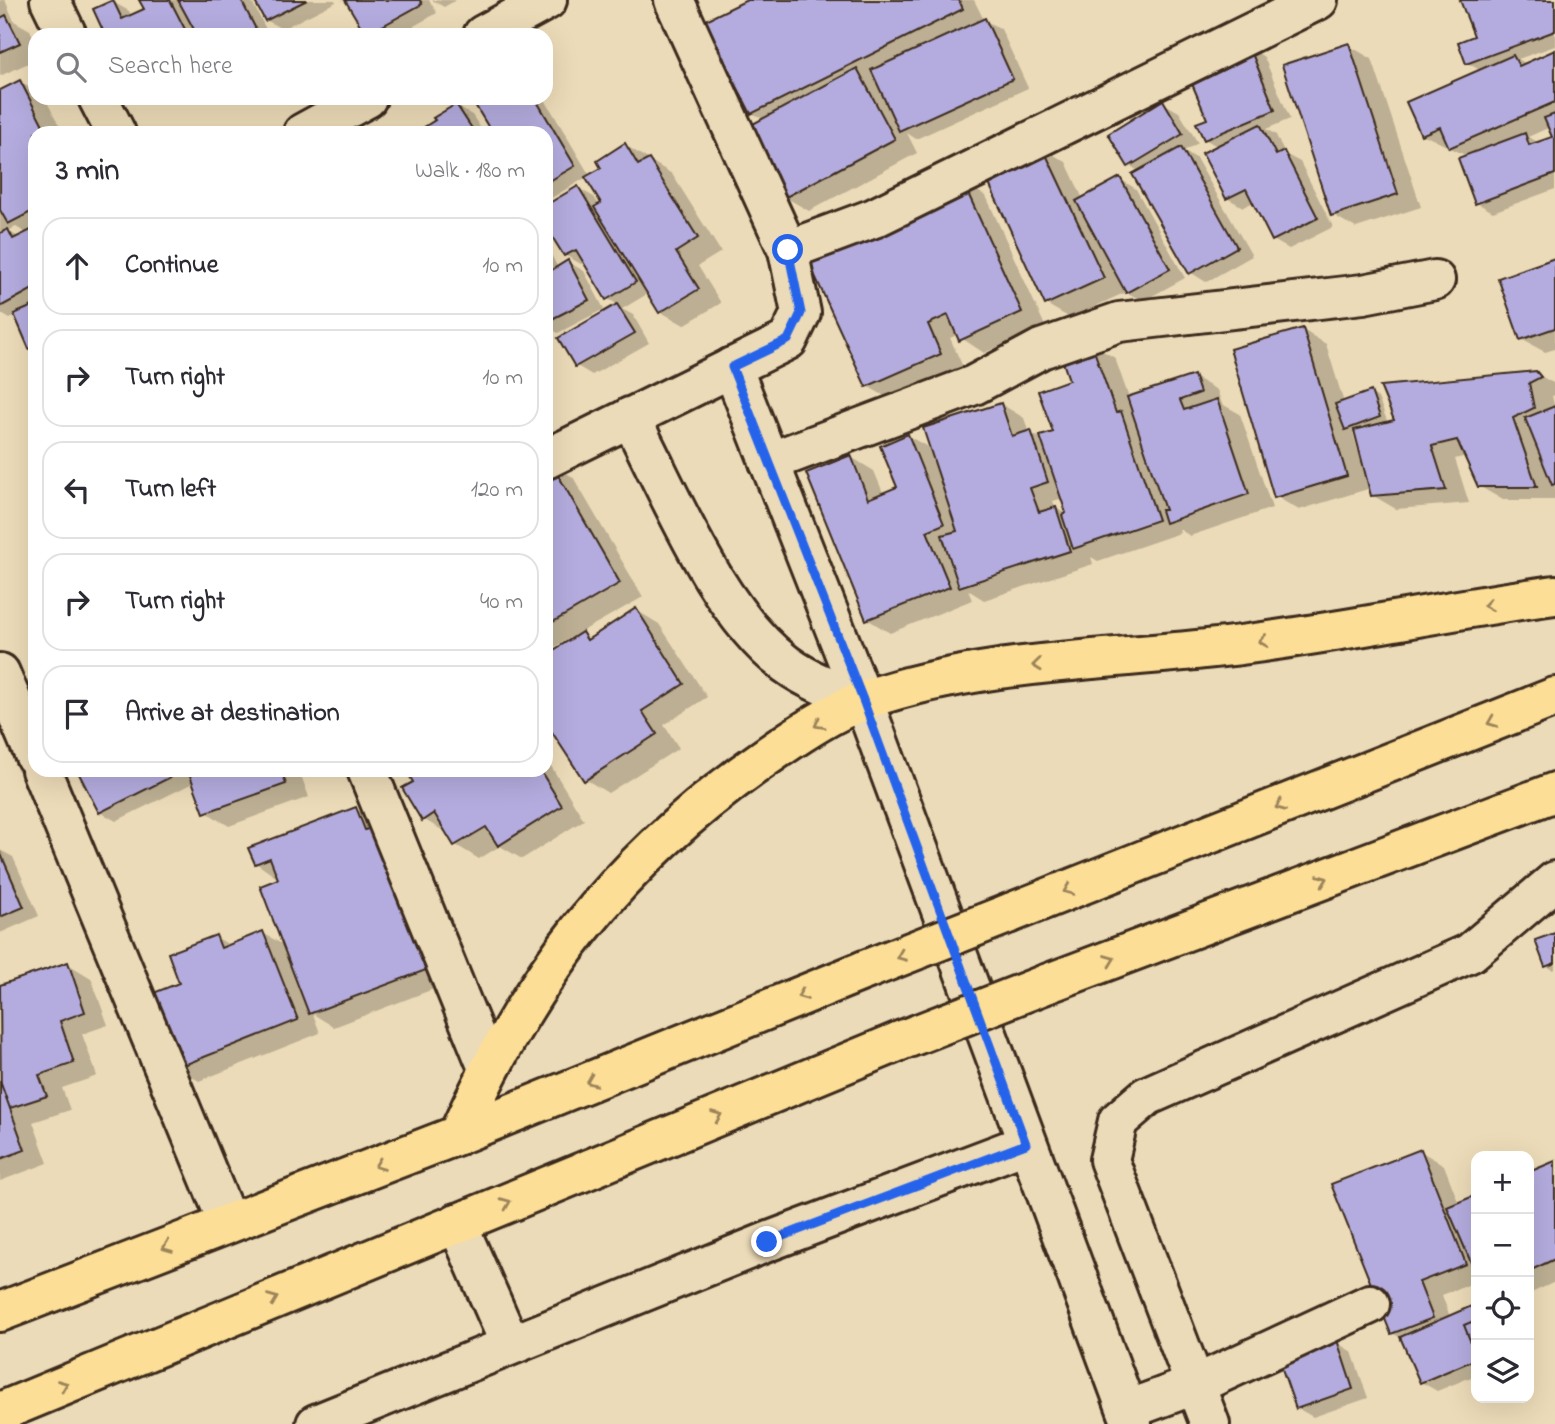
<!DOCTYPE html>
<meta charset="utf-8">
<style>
:root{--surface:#fff;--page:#f7f7f7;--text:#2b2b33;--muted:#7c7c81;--line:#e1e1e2}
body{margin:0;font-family:"Indie Flower",sans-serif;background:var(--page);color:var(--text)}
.controls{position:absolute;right:21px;bottom:21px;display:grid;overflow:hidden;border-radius:14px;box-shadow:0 7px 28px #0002}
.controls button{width:63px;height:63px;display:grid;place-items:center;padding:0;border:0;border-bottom:2px solid var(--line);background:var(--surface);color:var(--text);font:35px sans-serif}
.stop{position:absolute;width:21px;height:21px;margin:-16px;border:5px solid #2563eb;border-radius:50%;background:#fff}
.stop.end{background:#2563eb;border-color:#fff;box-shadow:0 2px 7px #0008}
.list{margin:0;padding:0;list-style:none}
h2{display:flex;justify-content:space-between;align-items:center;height:91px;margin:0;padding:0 28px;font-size:30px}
h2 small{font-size:23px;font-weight:400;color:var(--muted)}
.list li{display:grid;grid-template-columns:46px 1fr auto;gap:21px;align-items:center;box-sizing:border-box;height:98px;margin:0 14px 14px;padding:0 14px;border:2px solid var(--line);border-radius:21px}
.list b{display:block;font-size:26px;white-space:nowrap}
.list em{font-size:23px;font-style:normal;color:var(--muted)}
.icon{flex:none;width:38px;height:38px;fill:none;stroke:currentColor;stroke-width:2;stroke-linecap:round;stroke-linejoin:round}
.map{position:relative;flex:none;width:1555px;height:1424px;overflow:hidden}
.search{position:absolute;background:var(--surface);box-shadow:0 7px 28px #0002;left:28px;top:28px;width:525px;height:77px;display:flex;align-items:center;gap:18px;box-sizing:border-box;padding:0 24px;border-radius:21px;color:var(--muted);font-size:26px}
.panel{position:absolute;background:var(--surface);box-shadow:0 7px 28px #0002;left:28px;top:126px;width:525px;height:651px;border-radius:21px}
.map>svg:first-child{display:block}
.shadow{fill:#0003;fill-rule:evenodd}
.building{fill:#b4acde;stroke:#3b2a1e;stroke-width:2}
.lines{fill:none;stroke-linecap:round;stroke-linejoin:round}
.minor-casing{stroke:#3b2a1e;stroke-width:44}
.highway-casing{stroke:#3b2a1e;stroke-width:44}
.minor{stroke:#ecdbb8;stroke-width:38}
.highway{stroke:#fcde96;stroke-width:38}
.highway-bridge-casing{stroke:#3b2a1e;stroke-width:44;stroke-linecap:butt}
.highway-bridge{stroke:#fcde96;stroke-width:38}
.oneway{stroke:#9c845a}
.route{stroke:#2563eb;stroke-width:9}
</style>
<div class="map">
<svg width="1555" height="1424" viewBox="0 0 1555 1424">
<rect width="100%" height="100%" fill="#ecdbb8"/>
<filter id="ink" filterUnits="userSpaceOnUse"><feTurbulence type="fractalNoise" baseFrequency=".0143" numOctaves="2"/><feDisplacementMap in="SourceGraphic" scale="14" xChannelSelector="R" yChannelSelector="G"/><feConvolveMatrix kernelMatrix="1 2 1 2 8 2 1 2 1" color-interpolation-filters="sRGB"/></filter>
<g filter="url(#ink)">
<g class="shadow">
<polygon points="0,0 5,0 14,21 30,30 35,41 35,60 0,76"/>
<polygon points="141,0 251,0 269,35 106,35 113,2 129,11 132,17 146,10"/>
<polygon points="256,0 335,0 336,2 282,29 266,20"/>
<polygon points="340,0 429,0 437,13 398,35 368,35 348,1"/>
<polygon points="432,0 456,0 444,7"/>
<polygon points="751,0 974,0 984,20 1001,29 1028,88 916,139 907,133 917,153 809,211 785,197 765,120 752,113"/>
<path d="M1462 0H1555V46L1518 59 1527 64 1555 52V189L1493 212 1477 203 1467 156 1422 134 1481 71 1468 63 1476 37ZM1550 127 1554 138 1540 143 1528 137Z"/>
<polygon points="1348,45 1372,59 1421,207 1356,228 1333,215"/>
<polygon points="1249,47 1264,57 1290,119 1266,129 1276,135 1285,154 1300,162 1333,227 1289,249 1273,240 1254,202 1243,207 1227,198 1218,147 1205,139 1209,119"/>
<path d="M20 82 35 91V98H45L63 133H35V350L31 348 16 315 10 319 0 313V92ZM16 227 28 234 20 238 8 231Z"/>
<polygon points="486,98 544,98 590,176 604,168 625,145 672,174 721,252 698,266 721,303 684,325 661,312 649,293 622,309 633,315 649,343 592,375 577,366 561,338 619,305 608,299 585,262 581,264 565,255 546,224 546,207 578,188 594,197 600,206 603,203 587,177 546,201 546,133 494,133"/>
<polygon points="1163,103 1179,112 1198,143 1184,151 1196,158 1252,256 1206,282 1190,272 1140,172 1129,165"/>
<polygon points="456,106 472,115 484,133 417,133"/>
<polygon points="1042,148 1066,162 1083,199 1120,179 1136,189 1185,278 1143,301 1126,292 1070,318 1046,304"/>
<polygon points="962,182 986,196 1045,326 984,353 957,335 950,338 963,367 890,399 867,386"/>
<polygon points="546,245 558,268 568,262 584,271 604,309 558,333 546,326"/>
<polygon points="1555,260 1555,349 1545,352 1521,339"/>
<path d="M1303 330 1326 344 1344 403 1371 393 1378 398 1388 423 1535 373 1555 384V395L1552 396 1555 408V500H1503L1479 486 1466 456 1455 459 1469 503 1396 509 1372 495 1371 488 1299 510 1275 496ZM1357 432 1361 450 1358 451 1353 433Z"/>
<path d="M1091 344 1115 358 1129 398 1194 377 1217 390 1222 404 1240 414 1272 508 1190 536 1179 529 1180 533 1098 561 1091 557 1093 564 984 600 968 590 972 600 890 633 867 619 851 457 874 471 884 495 900 488 908 436 933 450 1001 404 1024 418 1029 433 1041 438 1055 433 1071 381ZM1063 498 1069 516 1056 508 1053 501Z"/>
<polygon points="550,463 573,477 643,597 579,633 591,640 636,610 659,624 707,697 664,725 679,748 608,793 585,779 546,719 546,658 572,641 570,638 546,652 546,466"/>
<polygon points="546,758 584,820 522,859 500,846 479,859 456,845 447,833 423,819 415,782 408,770 546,770"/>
<polygon points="79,770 299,770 309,797 229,826 206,812 195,782 116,821 100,812"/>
<polygon points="356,809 379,823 457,980 334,1027 313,1014 320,1033 199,1081 176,1067 182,984 216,937 231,946 263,933 285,946 280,880 256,863"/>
<polygon points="0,850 13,857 39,916 0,933"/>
<polygon points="1555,935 1555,969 1554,970 1546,966"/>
<polygon points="68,964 91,978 108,1025 82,1034 97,1076 62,1088 70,1110 33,1122 48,1163 0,1181 0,987"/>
<polygon points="1420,1151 1444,1165 1459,1204 1476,1197 1476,1282 1442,1295 1450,1317 1476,1306 1476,1375 1437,1391 1421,1382 1403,1339 1392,1333"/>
<polygon points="1555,1163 1555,1282 1529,1294 1529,1174"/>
<polygon points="1336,1342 1352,1352 1368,1398 1313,1417 1297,1408"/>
</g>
<g class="building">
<polygon points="113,0 122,19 144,9 139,0 170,0 188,35 105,35 93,9"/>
<polygon points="178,0 241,0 259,35 197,35"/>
<polygon points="254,0 307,0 265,21"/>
<polygon points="345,0 420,0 422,4 366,35"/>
<polygon points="747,0 959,0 963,9 751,114 704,21"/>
<polygon points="1460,0 1555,0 1555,31 1466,64 1458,42 1474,36"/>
<polygon points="6,15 20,43 0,52 0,18"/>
<polygon points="985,18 1013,79 899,131 871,70"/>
<polygon points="1349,43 1398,194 1331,216 1282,65"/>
<polygon points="1249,46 1275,110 1204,140 1196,123 1207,119 1187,72"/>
<polygon points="1555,50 1555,102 1449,148 1440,127 1421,135 1406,102 1513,55 1519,66"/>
<polygon points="857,68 895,139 784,198 751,125"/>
<polygon points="20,80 47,133 35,133 35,210 8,224 0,210 0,90"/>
<polygon points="482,98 535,98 575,166 546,183 546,133 492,133 474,103"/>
<polygon points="1163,100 1183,134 1128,167 1108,134"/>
<polygon points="456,104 475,133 415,133 435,120 433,118"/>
<polygon points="1555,114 1555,174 1475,204 1458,158 1525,133 1529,145 1552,137 1544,118"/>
<polygon points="1260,124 1276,155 1284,151 1318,218 1272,241 1246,189 1226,199 1202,153"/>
<polygon points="625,143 638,165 649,159 698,238 676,252 699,289 659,313 594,207 601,203 585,177 601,168 597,161"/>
<polygon points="1042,146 1104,278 1045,305 984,173"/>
<polygon points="1181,147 1237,247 1189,274 1132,174"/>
<polygon points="1120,177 1170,269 1126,293 1076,201"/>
<polygon points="962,180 1022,312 959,341 948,315 928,324 941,354 866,387 804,252"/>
<polygon points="578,186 636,282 606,300 576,250 564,256 546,227 546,205"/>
<polygon points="35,228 35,288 0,307 0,233 8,229 13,239"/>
<polygon points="1555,258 1555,328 1520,340 1498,278"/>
<polygon points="568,260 589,300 546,322 546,263 550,271"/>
<polygon points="617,304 635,333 575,367 558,338"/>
<polygon points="35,305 35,347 29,349 14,314"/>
<polygon points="1303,328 1347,476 1274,498 1230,349"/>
<polygon points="1091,342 1116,413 1121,411 1158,520 1073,549 1062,515 1066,513 1040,436 1053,432 1038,391 1069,380 1060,353"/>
<polygon points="1536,371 1541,377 1529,383 1534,408 1513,418 1537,487 1478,487 1457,440 1432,446 1446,490 1371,496 1354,430 1394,420 1380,386"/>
<polygon points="1194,375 1200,393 1180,400 1184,410 1217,399 1249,494 1165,523 1161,510 1165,510 1127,397"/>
<polygon points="1371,391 1380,417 1345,430 1335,404"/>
<polygon points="1001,403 1012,436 1031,430 1048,482 1030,488 1039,512 1056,507 1070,551 959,587 942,535 957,531 923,428"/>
<polygon points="1555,406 1555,484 1552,485 1525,418"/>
<polygon points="908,434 944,524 927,531 950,587 866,620 806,473 851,455 868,499 897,487 880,446"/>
<polygon points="550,461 620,583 546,626 546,464"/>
<polygon points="636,608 684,684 642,711 657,734 584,781 546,723 546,655 582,632 587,640"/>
<polygon points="77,770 183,770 183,771 99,813"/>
<polygon points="188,770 281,770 286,784 204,813"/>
<polygon points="406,770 540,770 562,806 498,846 486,827 454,846 434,813 422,821 402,788 413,782"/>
<polygon points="356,807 365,830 379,825 434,967 309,1014 260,886 278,879 270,858 255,864 248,848"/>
<polygon points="0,852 24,907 0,917"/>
<polygon points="263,931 298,1020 174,1069 146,996 179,983 168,953 216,935 221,948"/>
<polygon points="1555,933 1555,963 1545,967 1535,940"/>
<polygon points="68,962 85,1012 60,1021 74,1063 39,1075 47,1096 1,1111 0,985"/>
<polygon points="0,1081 25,1150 0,1159"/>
<polygon points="1421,1149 1466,1264 1419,1282 1433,1318 1391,1334 1331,1184"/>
<polygon points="1555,1161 1555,1259 1529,1271 1529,1172"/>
<polygon points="1476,1195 1476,1274 1447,1207"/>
<polygon points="1476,1304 1476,1359 1420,1383 1400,1337"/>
<polygon points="1476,1320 1476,1349 1474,1350 1464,1325"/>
<polygon points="1337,1340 1353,1389 1296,1409 1279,1360"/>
</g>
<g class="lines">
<g class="minor-casing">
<g id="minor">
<polyline points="50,0 67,35"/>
<polyline points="674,0 788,250"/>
<polyline points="483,35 547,0"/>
<polyline points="98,98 116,133"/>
<polyline points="303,133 367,98"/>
<polyline points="732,367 863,700 1132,1424"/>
<path d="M630 417C670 493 717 613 786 664 809 681 836 691 863 700"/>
<polyline points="546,459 788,340 801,313 788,250 874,218 1318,0"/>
<polyline points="769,462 974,385 1041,349 1119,322 1363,294 1435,280"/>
<polyline points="0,673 35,756"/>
<polyline points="41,770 228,1223"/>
<polyline points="367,770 488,1068"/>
<polyline points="457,1223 510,1344"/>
<polyline points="1127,1410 1197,1384 1370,1304"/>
<polyline points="316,1424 767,1242 1026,1144"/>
<polyline points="1210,1424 1109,1160 1118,1121 1147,1096 1470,953 1555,881"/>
</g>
</g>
<g class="highway-casing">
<g id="highway">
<polyline points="1010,913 1555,697"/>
<polyline points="1046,984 1555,792"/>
<path d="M458 1135C529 977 617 862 759 762 790 740 832 711 867 699 981 660 1105 661 1224 647 1335 634 1444 610 1555 595"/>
<polyline points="0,1312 458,1135 865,970"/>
<polyline points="0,1412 900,1041"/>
</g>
</g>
<use href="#minor" class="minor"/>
<use href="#highway" class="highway"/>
<g class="highway-bridge-casing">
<g id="highway-bridge">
<polyline points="865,970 1010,913"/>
<polyline points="900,1041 1046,984"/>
</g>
</g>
<use href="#highway-bridge" class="highway-bridge"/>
</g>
<defs><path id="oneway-chevron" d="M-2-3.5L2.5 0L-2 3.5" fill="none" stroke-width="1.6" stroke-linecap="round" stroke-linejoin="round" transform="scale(1.75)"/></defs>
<g class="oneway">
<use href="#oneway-chevron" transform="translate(1488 605) rotate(171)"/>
<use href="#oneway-chevron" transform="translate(1263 641) rotate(172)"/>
<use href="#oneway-chevron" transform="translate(1037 665) rotate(174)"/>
<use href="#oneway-chevron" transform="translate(1492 722) rotate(158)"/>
<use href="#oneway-chevron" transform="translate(819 724) rotate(151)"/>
<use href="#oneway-chevron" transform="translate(1280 806) rotate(158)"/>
<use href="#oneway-chevron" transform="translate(1323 880) rotate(-21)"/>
<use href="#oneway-chevron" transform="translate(1068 890) rotate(158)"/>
<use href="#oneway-chevron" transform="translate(901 956) rotate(158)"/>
<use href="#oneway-chevron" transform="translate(1110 960) rotate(-21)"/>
<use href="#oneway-chevron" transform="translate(802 995) rotate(158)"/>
<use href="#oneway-chevron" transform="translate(591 1081) rotate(158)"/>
<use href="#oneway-chevron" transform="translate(717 1116) rotate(-22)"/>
<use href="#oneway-chevron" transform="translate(379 1165) rotate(159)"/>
<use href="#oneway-chevron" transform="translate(506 1203) rotate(-22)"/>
<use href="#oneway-chevron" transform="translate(167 1247) rotate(159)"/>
<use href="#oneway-chevron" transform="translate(273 1299) rotate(-22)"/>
<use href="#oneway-chevron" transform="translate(63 1385) rotate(-22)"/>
</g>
</g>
<g class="lines" filter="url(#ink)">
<polyline class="route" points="767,1242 1026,1144 863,700 732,367 788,340 801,313 788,250"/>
</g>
</svg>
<div class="controls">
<button>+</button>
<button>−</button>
<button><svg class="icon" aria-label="locate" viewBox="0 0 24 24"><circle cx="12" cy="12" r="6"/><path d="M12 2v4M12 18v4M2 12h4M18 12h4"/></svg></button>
<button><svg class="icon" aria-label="layers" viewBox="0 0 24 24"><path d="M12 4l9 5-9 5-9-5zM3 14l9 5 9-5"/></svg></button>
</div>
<div class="stop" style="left:788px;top:250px"></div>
<div class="stop end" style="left:767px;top:1242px"></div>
<div class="search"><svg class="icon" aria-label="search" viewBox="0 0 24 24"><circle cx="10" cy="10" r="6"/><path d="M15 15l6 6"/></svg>Search here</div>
<section class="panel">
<h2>3 min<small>Walk · 180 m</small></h2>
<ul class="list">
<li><svg class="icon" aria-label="ahead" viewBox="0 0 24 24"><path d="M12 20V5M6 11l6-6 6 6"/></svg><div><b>Continue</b></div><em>10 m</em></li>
<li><svg class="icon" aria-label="right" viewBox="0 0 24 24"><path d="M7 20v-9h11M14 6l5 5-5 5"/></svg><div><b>Turn right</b></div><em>10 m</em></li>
<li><svg class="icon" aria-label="left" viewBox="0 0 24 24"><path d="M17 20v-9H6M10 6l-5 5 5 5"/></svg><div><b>Turn left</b></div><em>120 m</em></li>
<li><svg class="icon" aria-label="right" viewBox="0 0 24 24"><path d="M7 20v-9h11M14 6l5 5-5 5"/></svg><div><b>Turn right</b></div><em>40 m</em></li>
<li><svg class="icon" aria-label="arrive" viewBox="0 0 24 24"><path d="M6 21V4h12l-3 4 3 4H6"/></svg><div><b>Arrive at destination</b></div></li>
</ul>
</section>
</div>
